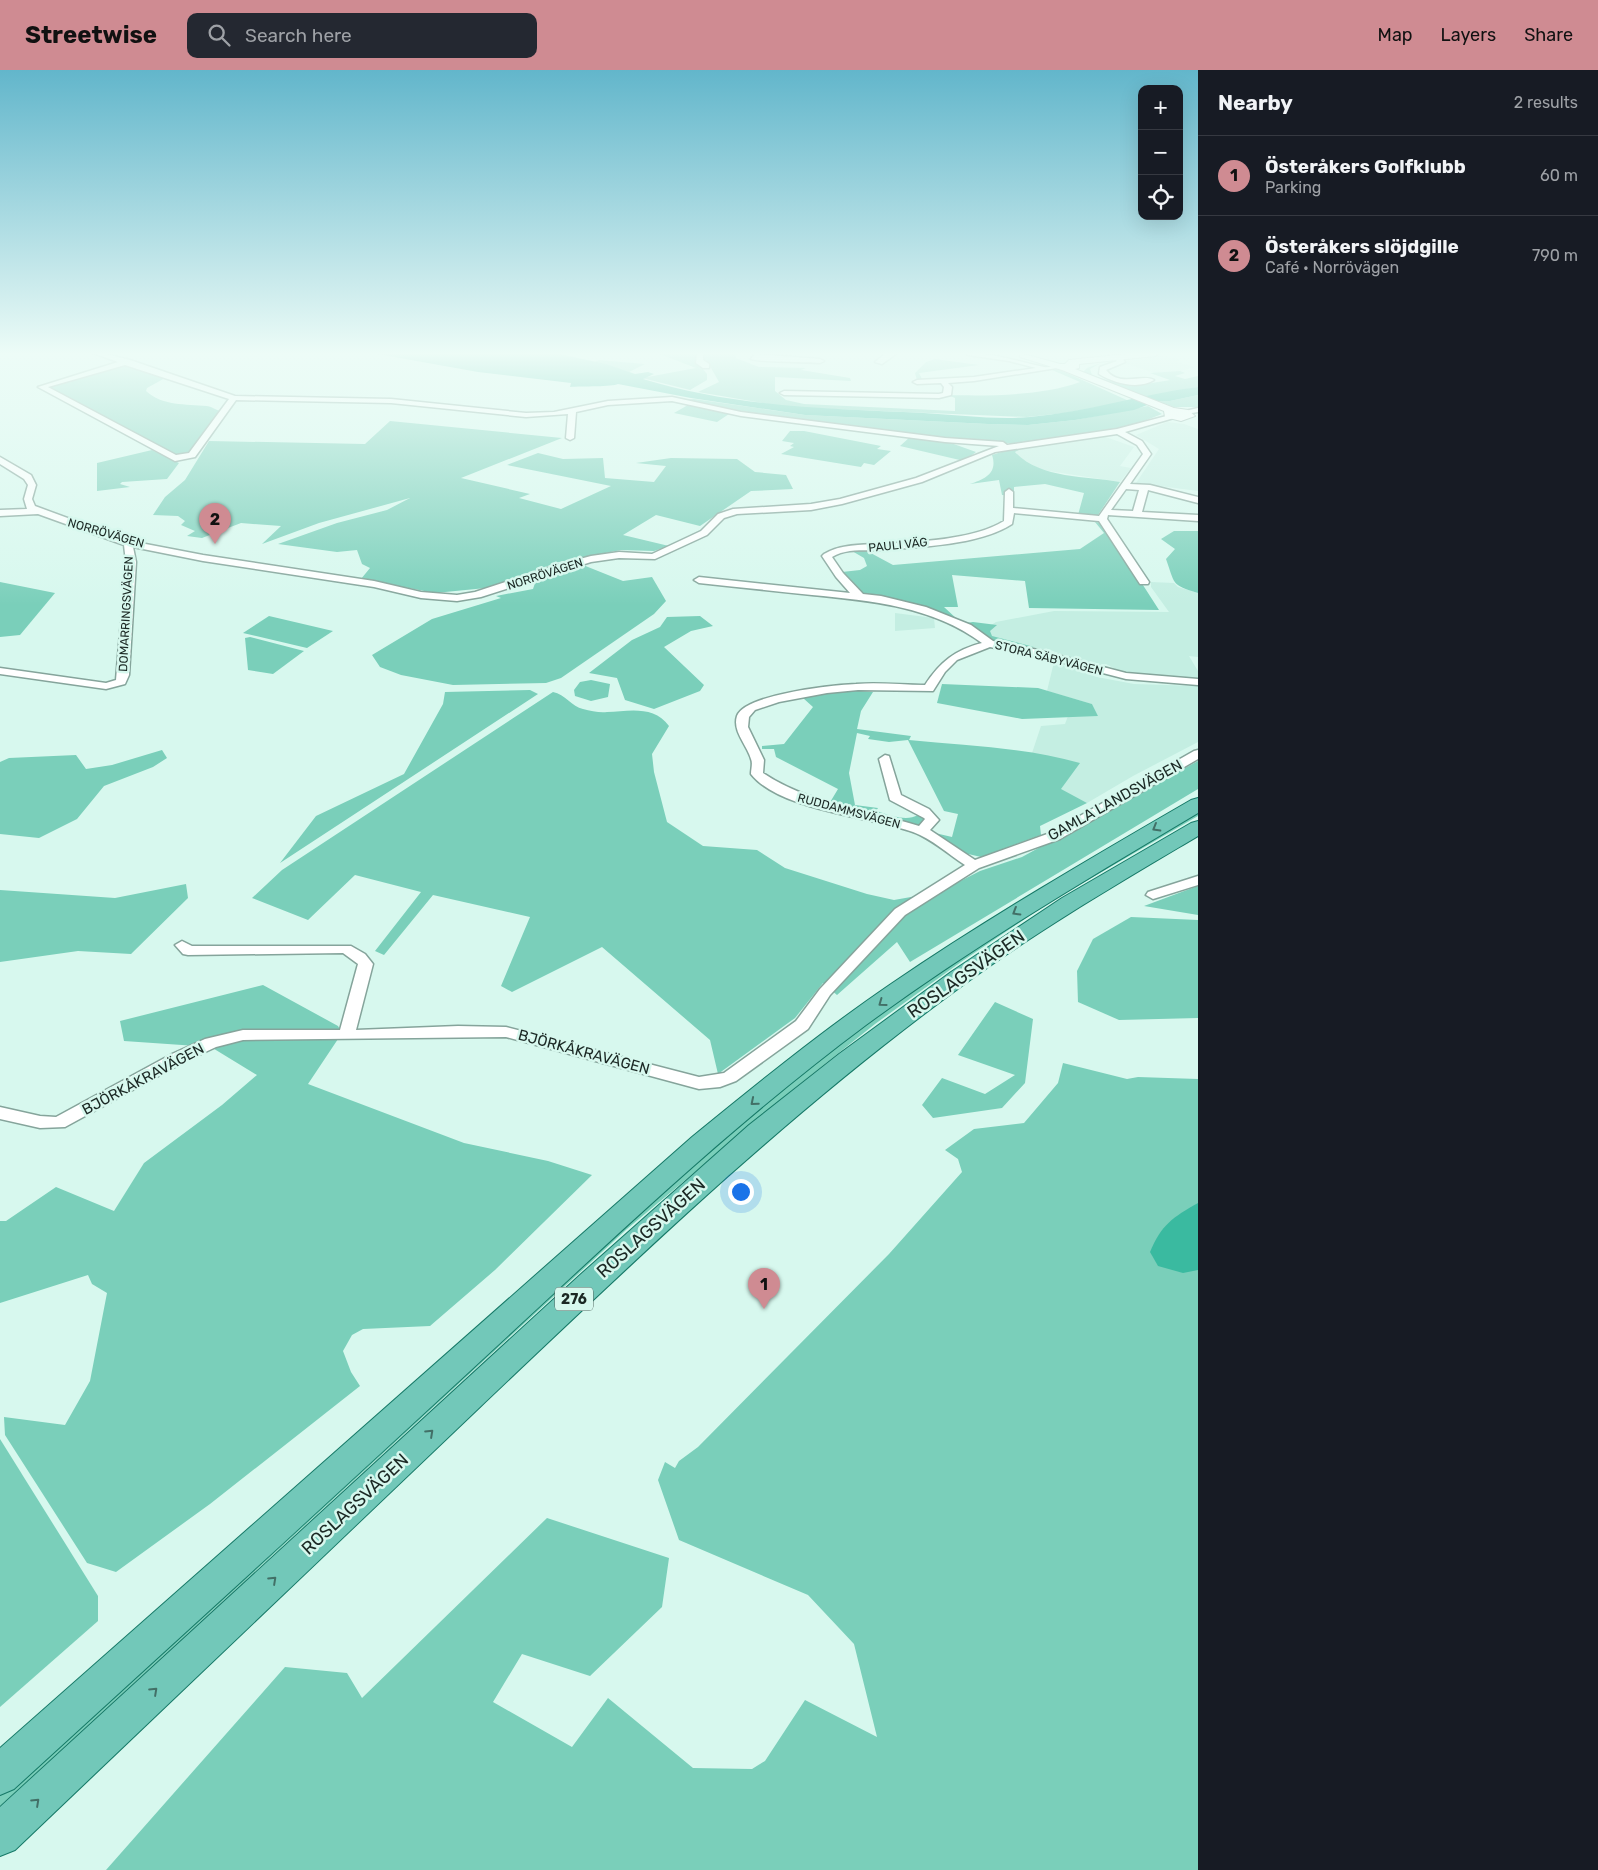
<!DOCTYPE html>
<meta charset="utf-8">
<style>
:root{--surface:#171b24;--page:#242831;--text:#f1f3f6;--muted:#9ea1a6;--line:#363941;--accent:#cf8b92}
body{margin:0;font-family:Rubik,sans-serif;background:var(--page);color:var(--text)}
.controls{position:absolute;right:15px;top:15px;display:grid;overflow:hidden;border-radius:10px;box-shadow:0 5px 20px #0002}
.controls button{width:45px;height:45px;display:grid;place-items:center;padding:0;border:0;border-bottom:1px solid var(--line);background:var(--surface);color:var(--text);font:25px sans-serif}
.you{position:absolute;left:740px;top:1121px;width:18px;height:18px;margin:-12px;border:4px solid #fff;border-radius:50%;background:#1a73e8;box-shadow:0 0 0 8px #1a73e833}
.badge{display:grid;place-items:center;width:32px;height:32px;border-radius:50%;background:var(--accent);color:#111;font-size:16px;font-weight:700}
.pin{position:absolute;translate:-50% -41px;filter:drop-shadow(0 1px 2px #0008)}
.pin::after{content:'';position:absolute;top:26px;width:18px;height:15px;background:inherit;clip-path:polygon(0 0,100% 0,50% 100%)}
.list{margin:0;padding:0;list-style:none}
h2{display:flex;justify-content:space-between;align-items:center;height:65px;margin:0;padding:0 20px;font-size:21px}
h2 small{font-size:16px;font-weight:400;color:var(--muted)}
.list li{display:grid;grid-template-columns:32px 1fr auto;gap:15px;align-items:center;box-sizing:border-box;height:80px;padding:0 20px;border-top:1px solid var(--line)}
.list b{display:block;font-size:19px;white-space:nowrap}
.list p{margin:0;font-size:16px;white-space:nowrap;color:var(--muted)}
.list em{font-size:16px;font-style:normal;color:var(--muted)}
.icon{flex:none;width:28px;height:28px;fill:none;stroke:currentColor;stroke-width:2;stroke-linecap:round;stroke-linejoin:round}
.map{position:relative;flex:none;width:1198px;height:1800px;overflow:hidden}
header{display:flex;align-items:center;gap:30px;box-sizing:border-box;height:70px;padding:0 25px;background:var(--accent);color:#111}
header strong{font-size:24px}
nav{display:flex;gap:28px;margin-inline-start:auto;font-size:18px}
.search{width:350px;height:45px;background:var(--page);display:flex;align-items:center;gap:12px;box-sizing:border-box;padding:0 18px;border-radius:10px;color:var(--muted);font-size:19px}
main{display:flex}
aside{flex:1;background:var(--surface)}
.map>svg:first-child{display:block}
.built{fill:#c4eee2}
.green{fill:#7acfba}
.water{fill:#3abaa0}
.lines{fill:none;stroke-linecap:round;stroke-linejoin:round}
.minor-casing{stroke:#85a49b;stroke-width:3}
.tertiary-casing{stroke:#85a49b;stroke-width:2}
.primary-casing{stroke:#167967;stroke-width:2}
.minor{fill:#fff;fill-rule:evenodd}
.tertiary{fill:#fff;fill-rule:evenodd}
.primary{fill:#72c8b9;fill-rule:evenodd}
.oneway{stroke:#427067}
.labels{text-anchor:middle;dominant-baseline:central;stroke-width:5;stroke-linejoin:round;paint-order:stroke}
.far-street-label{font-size:12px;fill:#1b2824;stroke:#d7f8ee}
.shield{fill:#d7f8ee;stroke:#536661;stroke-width:1}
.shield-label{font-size:14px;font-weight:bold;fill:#1b2824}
.street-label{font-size:15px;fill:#1b2824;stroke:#d7f8ee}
.near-street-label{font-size:18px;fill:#1b2824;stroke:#d7f8ee}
</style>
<header>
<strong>Streetwise</strong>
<div class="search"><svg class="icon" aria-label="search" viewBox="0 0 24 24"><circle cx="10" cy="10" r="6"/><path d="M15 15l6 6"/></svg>Search here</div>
<nav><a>Map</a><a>Layers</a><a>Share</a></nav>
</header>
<main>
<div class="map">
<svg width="1198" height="1800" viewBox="0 0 1198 1800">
<rect width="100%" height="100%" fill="#d7f8ee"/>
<g class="built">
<polygon points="1157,285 1175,288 1180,290 1177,292 1195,297 1180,301 1155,303 1121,292 1148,288 1148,287"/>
<polygon points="1167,352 1184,354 1198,359 1198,421 1136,413 1159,379 1136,365"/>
<polygon points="1091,366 1103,366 1134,377 1120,396 1131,398 1120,412 1042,400 1022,389 1015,381 1024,377"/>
<polygon points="1151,512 1174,513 1178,517 1198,523 1198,587 1189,586 1198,601 1198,608 1125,604 1106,594 1091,595 1050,580 1002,574 992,570 986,558 996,552 1054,541 1169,542 1151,517"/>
<polygon points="895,543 934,548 935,558 895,561"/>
<polygon points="1054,592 1097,607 1134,614 1198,616 1198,672 1133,706 1087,733 1060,720 1079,693 1032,683 1041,656 1065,654 1068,646 1098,646 1092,634 1047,621"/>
</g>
<g class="green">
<polygon points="657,283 697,283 695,290 707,304 707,310 690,320 642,308 696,298"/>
<path d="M703 283H735L736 288 759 297 806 298 801 300 850 308 851 311 775 307V321L786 330 804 334 955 341V328L948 325C989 326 1042 326 1080 312L1052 300 1058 299 1129 331 1065 343 1027 347 786 337 698 322 719 312 710 296 702 290Z"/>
<polygon points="935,289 979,295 919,303 922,309 926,311 917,310 915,303 926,292"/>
<polygon points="599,290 645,294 629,302 594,292"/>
<path d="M1101 293 1090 299 1092 305C1125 317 1136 316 1170 310L1150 303 1180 301 1185 303 1175 306 1185 309 1198 306V317L1147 327 1082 303 1087 298Z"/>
<path d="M125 295 167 307 147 318 146 321C162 336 186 334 207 336 213 337 215 340 221 341L191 384 177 385 46 317Z"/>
<polygon points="1198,325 1198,337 1174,337 1158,331 1170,331"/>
<polygon points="694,329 805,345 988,354 1028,355 1075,350 1148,336 1162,344 1134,355 1105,361 1015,373 989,373 741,343 683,330"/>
<polygon points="688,335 729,344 717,352 674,343"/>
<polygon points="390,351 562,368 461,408 530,424 519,428 561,439 611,416 507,395 538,383 563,389 603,388 605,408 654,412 666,396 636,393 671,388 737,389 755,402 786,405 793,419 751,421 700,456 656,445 623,465 669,476 654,481 621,480 559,492 486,518 435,523 361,509 370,498 362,494 357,480 337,482 278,474 337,453 387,440 410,428 319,453 262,474 281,456 241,453 202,468 187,466 195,461 181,455 185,451 178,446 153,445 165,427 185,410 209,371 365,374"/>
<polygon points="790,361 804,361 881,376 877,379 891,381 874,395 864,393 861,397 781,384 794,377 790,376 794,373 782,371"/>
<polygon points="910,367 951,373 976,382 964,391 900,376"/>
<path d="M1017 377 1022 378 1015 382C1040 409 1086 406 1120 412L1098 445H1078L1084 423 1045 414 1014 417V426L1002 425 999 410 970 414C985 409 998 403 992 385Z"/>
<polygon points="152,380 179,393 167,409 122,412 120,414 130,417 97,421 97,393"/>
<polygon points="1095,452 1103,453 1159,540 1029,538 1025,511 952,505 958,537 944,537 958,550 863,525 843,505 842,502 860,500 867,496 864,488 852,481 867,481 893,495 1080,479 1104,463"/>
<path d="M1174 461H1198V523C1171 515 1175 514 1166 489L1175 479 1161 469Z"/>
<polygon points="583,495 623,511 652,507 666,531 654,544 561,608 546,613 453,615 401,605 380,597 372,585 432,549 501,528 496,526 533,519 535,513 562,500"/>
<polygon points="0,512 55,523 20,565 0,567"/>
<polygon points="269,546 333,561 307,578 243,563"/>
<polygon points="700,546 713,556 691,561 664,577 704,615 700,621 654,639 625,630 617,608 589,603 632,570 660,557 667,547"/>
<polygon points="973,552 997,555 990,561 992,566 1034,577 992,572 966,553"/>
<polygon points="250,567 304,581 273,604 248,600 245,568"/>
<polygon points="591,610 610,614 608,627 591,631 575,626 574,620 580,612"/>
<polygon points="942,614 1038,618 1092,634 1098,646 1022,649 937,633"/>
<polygon points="530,620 538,624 280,793 316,746 404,704 443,634 445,622"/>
<path d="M848 620 873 622 861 641 857 659 911 666 909 670C966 676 1025 677 1080 693L1061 719 1087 733 1040 756 1041 765 981 787 964 783 934 765 935 763 952 767 958 744 944 741 908 670 889 672 868 669 870 666 857 663 849 703 855 735 878 738 876 741C890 745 906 752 918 745L926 749 920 758 829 734 838 719 776 687 774 679H762V676L784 674 813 637 803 628Z"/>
<path d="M553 622C565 624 572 637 583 639 591 641 600 643 607 642 629 641 654 635 669 656L652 684 654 702 667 752 703 776 757 780 785 798 867 824 894 830 939 822 980 801 1022 787 1198 691V719L910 892 897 872 837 925 823 913 795 948 718 1004 710 970 602 877 512 922 501 916 530 847 433 825 384 885 375 881 421 822 355 805 308 850 252 828 282 800Z"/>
<polygon points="162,680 167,688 153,697 104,716 77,749 39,768 0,764 0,692 9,688 76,685 86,699 112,695"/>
<polygon points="1198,740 1198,746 1050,832 961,892 875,954 796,1017 627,1159 0,1736 0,1721 641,1137 836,975 933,904"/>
<polygon points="186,814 188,828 131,884 78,881 0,892 0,820 115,828"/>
<polygon points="1198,816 1198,845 1144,836 1195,817"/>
<polygon points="1131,847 1198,850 1198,948 1119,950 1078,932 1077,901 1093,869"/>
<polygon points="263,915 338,956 342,963 308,1014 464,1073 548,1091 592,1105 495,1200 430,1256 363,1259 352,1265 343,1281 351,1302 360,1316 210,1434 116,1502 87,1493 5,1365 4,1347 65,1355 90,1311 107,1223 92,1214 88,1205 0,1233 0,1151 6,1151 56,1117 114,1141 144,1093 222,1035 257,1005 211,977 124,971 120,951"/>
<polygon points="995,932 1033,949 1025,1013 1002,1038 933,1048 922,1035 942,1008 985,1024 1015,1005 958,985"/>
<polygon points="1063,993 1127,1009 1138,1007 1198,1009 1198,1800 106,1800 285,1597 347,1603 362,1628 547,1448 669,1488 662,1537 590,1606 522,1584 493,1632 572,1677 608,1628 693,1698 752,1699 765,1691 805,1630 877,1667 854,1574 808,1525 679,1470 658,1410 665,1392 675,1398 679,1391 698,1377 889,1184 962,1102 958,1089 945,1080 974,1059 1024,1053 1058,1013"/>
<polygon points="0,1369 98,1526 98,1551 0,1637"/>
</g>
<g class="water">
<path d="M372 283H555L606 294 635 304 648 302 654 304 643 309C734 337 830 339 924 343 959 345 996 350 1030 347 1087 342 1142 324 1198 317V325L1170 331H1158L1134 340 1075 350 1028 355 988 354 805 345 691 328 618 314C612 317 582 316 570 317L571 313 478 302Z"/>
<path d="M1198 1133V1200L1183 1203 1158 1196 1150 1182C1161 1155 1173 1147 1198 1133Z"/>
</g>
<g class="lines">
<g class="minor-casing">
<g id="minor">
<path d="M93 283H102L130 290 235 326 391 329 526 343 554 342 608 331 672 327 741 342 945 368 1003 372 1007 375 1117 359 1174 344V348L1125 362 1142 371 1151 384 1130 414 1150 415 1198 427V433L1148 420 1142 442 1198 445V451L1108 445 1107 449 1149 512 1148 514H1140L1099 451 1014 443 1012 454C980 475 920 477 881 480 865 481 847 478 832 487L843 503 863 524 881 526 926 537 971 555 993 571 1038 580 1126 603 1198 609V615L1126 609 1037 586 990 577 957 590 945 602 933 621 858 620 827 623 779 632 755 640 749 647 748 657 764 690 763 703C811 735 866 739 919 756L925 749 924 748 890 730 879 689 885 685 889 686 901 725 929 739 939 750 930 760 975 790 1050 763 1194 681 1198 680V689L1060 769 979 798 905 845 830 925 808 959 736 1011 720 1017 699 1019 506 967 243 970 216 977 184 992 65 1057 40 1058 0 1049V1037L40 1046 56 1047 172 984 205 969 243 960H340L358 894 343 883 188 885 183 884 175 875 182 871 192 876H351L365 884 373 894 356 960 458 956 506 957 699 1007 724 1003 796 951 820 919 895 839 965 795C948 784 932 769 913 762 870 747 779 740 751 704 751 699 753 693 751 689 747 675 732 661 737 646 745 624 834 615 856 614 879 612 903 615 925 615 940 592 955 580 982 573 932 536 872 531 812 525 775 521 737 517 699 513L694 510 699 507 850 523 836 507 822 486 824 484C841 474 860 475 880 474 916 472 974 470 1004 451L1005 422 1009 419 1013 422V438L1099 446 1143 384 1137 375 1117 364 995 382 922 412 842 434 811 440 737 444 724 448 707 465 655 489 619 488 591 492 481 527 457 531 421 528 374 517 203 491 133 477 136 492 129 605 125 614 106 619 0 604V598L106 613 116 610 126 492 124 475 38 444 0 446V440L27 439 24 429 28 415 24 409 0 394V387L31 405 36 415 32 429 35 436 130 471 203 485 374 511 421 522 457 525 475 522 554 496 591 486 619 482 652 484 701 461 718 444 733 439 811 434 840 429 916 408 999 376 945 372 741 346 672 331 608 335 576 342 574 368 570 370 566 368 568 344 526 347 391 333 236 330 195 387 175 391 38 317 118 292ZM125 295 229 329 189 383 176 385 48 317ZM1126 419 1139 420 1133 441 1111 440Z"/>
<polygon points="697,283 703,283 703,290 709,294 709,298 703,298 696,293"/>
<polygon points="897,283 882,294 875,292 885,284"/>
<path d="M965 283C993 283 1017 291 1044 297 1050 298 1056 293 1063 297L974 311 948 313 952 317 951 325 939 328 784 325 780 323 784 321 939 324 943 323 944 317 941 313 917 314 913 312 917 310 974 307 1036 298 1009 291 968 285Z"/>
<path d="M755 284 820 289 824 291 820 293C809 292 755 292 751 289Z"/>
<path d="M1115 285 1122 288 1125 292 1106 300C1120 318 1143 303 1154 310 1138 320 1114 313 1099 304L1100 297 1117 291 1111 287Z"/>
<polygon points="1198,338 1198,342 1185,344 1181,342"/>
<polygon points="1198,806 1198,815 1153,829 1146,825 1148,822"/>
</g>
</g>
<g class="tertiary-casing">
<polygon id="tertiary" points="1020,283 1060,294 1065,294 1069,290 1136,283 1159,283 1155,286 1079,294 1079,298 1075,299 1174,338 1188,340 1195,346 1181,351 1165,347 1164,341 1062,300 1020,287"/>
</g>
<g class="primary-casing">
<g id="primary">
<path d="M1198 728V743C1085 810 972 877 866 955 725 1060 599 1182 470 1301 319 1441 166 1580 14 1719L0 1725V1678L692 1067C757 1014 822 961 891 914 988 848 1089 789 1191 730Z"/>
<path d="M1198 751V766C1119 813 1040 859 966 913 792 1039 637 1188 481 1336 326 1484 170 1632 15 1780L0 1786V1737L580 1205 749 1055 839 984 951 902 1062 828 1191 753Z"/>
</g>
</g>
<use href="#minor" class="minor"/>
<use href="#tertiary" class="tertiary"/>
<use href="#primary" class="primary"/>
</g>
<defs><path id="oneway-chevron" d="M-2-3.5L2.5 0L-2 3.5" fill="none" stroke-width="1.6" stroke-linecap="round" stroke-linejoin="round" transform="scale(1.25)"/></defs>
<g class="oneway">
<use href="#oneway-chevron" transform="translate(1156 758) rotate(150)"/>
<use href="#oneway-chevron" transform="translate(1016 842) rotate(149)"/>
<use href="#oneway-chevron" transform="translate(882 933) rotate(144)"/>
<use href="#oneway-chevron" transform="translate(754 1032) rotate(140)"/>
<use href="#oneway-chevron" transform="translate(430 1363) rotate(-43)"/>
<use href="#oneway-chevron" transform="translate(273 1510) rotate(-43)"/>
<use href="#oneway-chevron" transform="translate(154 1621) rotate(-43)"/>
<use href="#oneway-chevron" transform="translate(36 1732) rotate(-43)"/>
</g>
<linearGradient id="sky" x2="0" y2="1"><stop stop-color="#62b6cb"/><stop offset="0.53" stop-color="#edfcf7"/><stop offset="1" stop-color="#edfcf7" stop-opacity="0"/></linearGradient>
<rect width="1198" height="535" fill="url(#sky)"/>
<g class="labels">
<g class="far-street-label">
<text transform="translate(106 463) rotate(16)">NORRÖVÄGEN</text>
<text transform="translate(898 475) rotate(-6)">PAULI VÄG</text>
<text transform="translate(545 504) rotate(-18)">NORRÖVÄGEN</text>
<text transform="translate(126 544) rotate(-87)">DOMARRINGSVÄGEN</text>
<text transform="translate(1049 588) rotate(14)">STORA SÄBYVÄGEN</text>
<text transform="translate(849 741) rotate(15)">RUDDAMMSVÄGEN</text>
</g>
<rect class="shield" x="555" y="1217.5" width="38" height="23" rx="4"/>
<g class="shield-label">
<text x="574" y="1229">276</text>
</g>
<g class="street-label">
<text transform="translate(1115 730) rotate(-29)">GAMLA LANDSVÄGEN</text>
<text transform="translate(584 982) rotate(15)">BJÖRKÅKRAVÄGEN</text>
<text transform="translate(143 1009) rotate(-28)">BJÖRKÅKRAVÄGEN</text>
</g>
<g class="near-street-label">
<text transform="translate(966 904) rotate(-35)">ROSLAGSVÄGEN</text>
<text transform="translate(651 1158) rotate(-42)">ROSLAGSVÄGEN</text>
<text transform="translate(355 1434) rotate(-43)">ROSLAGSVÄGEN</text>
</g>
</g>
</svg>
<div class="controls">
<button>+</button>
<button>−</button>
<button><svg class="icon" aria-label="locate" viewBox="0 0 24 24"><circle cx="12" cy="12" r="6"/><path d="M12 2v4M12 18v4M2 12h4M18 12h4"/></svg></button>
</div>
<div class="you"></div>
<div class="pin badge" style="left:764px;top:1239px">1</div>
<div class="pin badge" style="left:215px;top:474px">2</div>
</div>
<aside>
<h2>Nearby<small>2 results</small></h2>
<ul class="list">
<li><span class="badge">1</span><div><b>Österåkers Golfklubb</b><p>Parking</p></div><em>60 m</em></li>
<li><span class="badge">2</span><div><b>Österåkers slöjdgille</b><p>Café · Norrövägen</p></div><em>790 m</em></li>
</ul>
</aside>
</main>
